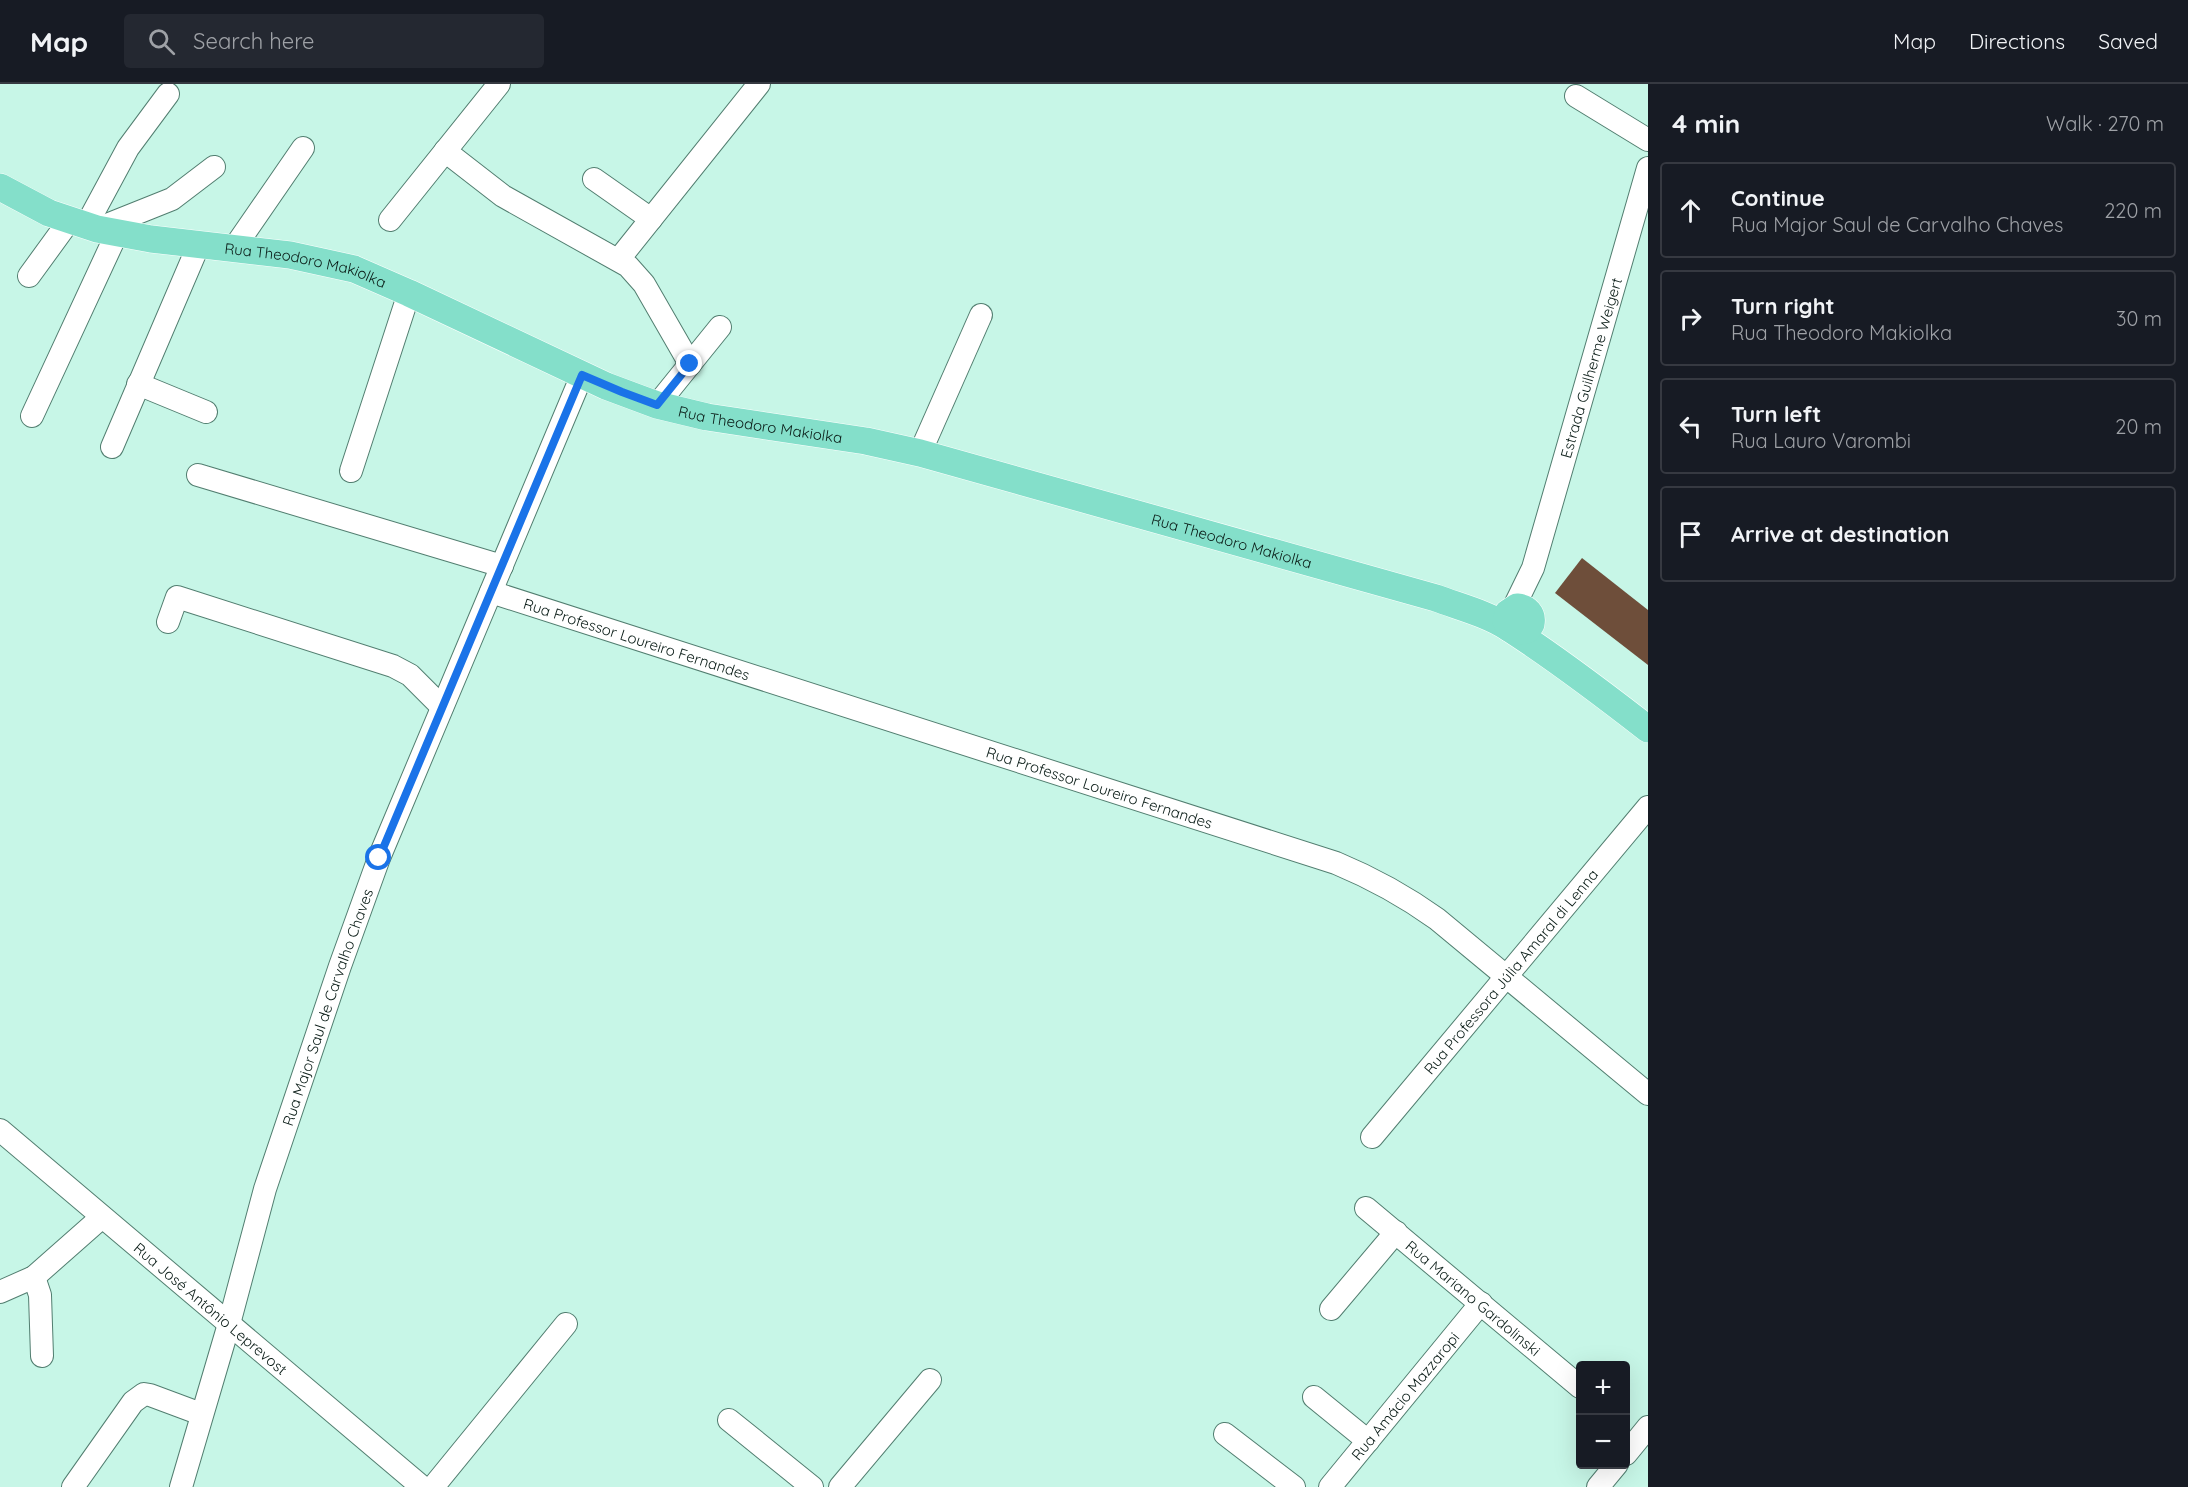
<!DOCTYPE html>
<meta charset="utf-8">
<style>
:root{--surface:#171b24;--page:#242831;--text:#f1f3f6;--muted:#9ea1a6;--line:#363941}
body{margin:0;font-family:Quicksand,sans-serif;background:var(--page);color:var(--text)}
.controls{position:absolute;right:18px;bottom:18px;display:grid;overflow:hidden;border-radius:6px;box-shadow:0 6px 24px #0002}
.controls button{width:54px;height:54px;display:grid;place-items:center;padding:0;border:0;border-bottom:2px solid var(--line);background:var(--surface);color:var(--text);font:30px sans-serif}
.stop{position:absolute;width:18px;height:18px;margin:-14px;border:4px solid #1a73e8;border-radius:50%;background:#fff}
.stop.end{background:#1a73e8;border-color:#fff;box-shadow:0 2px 6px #0008}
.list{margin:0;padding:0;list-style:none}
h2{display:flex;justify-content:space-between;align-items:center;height:78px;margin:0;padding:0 24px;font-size:26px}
h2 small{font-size:20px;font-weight:400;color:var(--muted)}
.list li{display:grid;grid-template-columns:39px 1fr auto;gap:18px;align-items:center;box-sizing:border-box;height:96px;margin:0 12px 12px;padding:0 12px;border:2px solid var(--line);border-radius:6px}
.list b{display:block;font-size:22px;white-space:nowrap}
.list p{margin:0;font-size:20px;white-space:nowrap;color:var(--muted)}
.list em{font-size:20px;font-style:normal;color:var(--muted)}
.icon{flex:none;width:33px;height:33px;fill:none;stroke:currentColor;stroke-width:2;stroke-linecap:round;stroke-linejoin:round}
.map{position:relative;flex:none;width:1648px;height:1403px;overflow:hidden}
header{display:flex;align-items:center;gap:36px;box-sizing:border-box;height:84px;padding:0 30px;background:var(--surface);border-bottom:2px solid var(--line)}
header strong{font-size:28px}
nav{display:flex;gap:33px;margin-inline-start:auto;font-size:21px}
.search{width:420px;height:54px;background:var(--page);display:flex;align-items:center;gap:15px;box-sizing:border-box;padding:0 21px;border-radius:6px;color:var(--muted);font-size:22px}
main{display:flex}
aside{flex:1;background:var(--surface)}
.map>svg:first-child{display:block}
.building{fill:#6e4e3a}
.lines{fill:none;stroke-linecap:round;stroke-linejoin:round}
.minor-casing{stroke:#527e70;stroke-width:24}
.major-casing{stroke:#fff;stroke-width:28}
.minor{stroke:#fff;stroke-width:22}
.major{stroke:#84dfca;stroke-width:27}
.route{stroke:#1a73e8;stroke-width:8}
.labels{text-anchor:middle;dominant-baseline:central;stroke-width:6;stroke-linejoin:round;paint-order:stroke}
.street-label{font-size:15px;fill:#0a1c17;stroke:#fff}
</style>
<header>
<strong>Map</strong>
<div class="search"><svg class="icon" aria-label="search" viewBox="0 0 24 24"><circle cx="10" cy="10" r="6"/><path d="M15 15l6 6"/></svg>Search here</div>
<nav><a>Map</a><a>Directions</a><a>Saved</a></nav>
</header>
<main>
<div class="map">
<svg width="1648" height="1403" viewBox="0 0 1648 1403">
<rect width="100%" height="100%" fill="#c7f6e7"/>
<polygon class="building" points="1582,474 1648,526 1648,581 1555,509"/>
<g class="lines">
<g class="minor-casing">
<g id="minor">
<polyline points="1576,12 1648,56"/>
<polyline points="445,67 503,112 628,182 644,200 690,280"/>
<polyline points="594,95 651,135"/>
<polyline points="390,136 499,0"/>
<polyline points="86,142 128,64 168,10"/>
<polyline points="97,145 172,115 214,83"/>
<polyline points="234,164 303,64"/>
<polyline points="619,175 759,0"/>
<polyline points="29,192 69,137"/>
<polyline points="138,300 206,328"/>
<polyline points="657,321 720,243"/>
<polyline points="32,332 117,149"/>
<polyline points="112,363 199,160"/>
<polyline points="920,369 981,231"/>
<polyline points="351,387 409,209"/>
<polyline points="198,391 502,482"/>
<path id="s1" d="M491 508 1336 779C1372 794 1405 812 1437 835L1648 1010"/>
<path id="s2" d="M1513 525 1533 484 1648 84"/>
<polyline points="168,538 177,513 393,582 410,591 442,623"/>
<path id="s3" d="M0 1046 422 1403"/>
<path id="s4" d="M1372 1053 1648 723"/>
<path id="s5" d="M1366 1124 1580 1303"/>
<polyline points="34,1193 40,1211 42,1272"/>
<polyline points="0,1208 34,1193 102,1133"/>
<polyline points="1331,1225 1396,1148"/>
<polyline points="1314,1313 1368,1357"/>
<polyline points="729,1336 812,1403"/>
<polyline points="1225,1350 1294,1403"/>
<polyline points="1626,1370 1648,1343"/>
<polyline points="73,1403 133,1318 144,1310 150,1311 201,1330"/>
<path id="s6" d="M181 1403 229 1240 265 1105 340 882 379 774 582 291"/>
<polyline points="433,1403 566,1240"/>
<polyline points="840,1403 930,1296"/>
<path id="s7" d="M1330 1403 1481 1219"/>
<polyline points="1598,1403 1617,1380"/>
</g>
</g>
<g class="major-casing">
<g id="major">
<path id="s8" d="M0 103 49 129 97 145 151 155 290 171 354 185 409 209 606 302 657 321 707 333 866 357 920 369 1436 514C1460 523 1488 530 1509 544 1557 575 1603 610 1648 645"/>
<path d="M1509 544 1506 537 1508 529 1517 523C1527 524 1533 530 1531 540L1527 546 1516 548"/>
</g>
</g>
<use href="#minor" class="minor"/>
<use href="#major" class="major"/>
</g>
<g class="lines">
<polyline class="route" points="379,774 582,291 622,308 657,321 690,280"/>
</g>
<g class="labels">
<g class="street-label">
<text stroke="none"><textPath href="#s8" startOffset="318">Rua Theodoro Makiolka</textPath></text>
<text stroke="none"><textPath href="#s2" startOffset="254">Estrada Guilherme Weigert</textPath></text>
<text stroke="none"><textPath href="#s8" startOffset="804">Rua Theodoro Makiolka</textPath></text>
<text stroke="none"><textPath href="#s8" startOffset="1290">Rua Theodoro Makiolka</textPath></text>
<text stroke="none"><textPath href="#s1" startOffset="153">Rua Professor Loureiro Fernandes</textPath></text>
<text stroke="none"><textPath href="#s1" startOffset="639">Rua Professor Loureiro Fernandes</textPath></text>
<text stroke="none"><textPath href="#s4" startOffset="216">Rua Professora Júlia Amaral di Lenna</textPath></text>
<text stroke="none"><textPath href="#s6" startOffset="502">Rua Major Saul de Carvalho Chaves</textPath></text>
<text stroke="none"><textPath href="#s5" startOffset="140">Rua Mariano Gardolinski</textPath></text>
<text stroke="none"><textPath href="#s3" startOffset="276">Rua José Antônio Leprevost</textPath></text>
<text stroke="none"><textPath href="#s7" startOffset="118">Rua Amácio Mazzaropi</textPath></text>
</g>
</g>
</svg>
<div class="controls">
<button>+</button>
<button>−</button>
</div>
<div class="stop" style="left:379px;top:774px"></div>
<div class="stop end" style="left:690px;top:280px"></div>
</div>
<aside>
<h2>4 min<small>Walk · 270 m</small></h2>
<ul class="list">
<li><svg class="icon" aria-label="ahead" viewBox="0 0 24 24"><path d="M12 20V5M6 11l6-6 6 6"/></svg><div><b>Continue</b><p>Rua Major Saul de Carvalho Chaves</p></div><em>220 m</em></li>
<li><svg class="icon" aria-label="right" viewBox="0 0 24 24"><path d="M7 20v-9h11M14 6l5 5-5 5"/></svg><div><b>Turn right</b><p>Rua Theodoro Makiolka</p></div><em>30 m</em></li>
<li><svg class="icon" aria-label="left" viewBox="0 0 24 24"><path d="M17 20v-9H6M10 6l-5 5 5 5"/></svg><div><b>Turn left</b><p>Rua Lauro Varombi</p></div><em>20 m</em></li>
<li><svg class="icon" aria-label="arrive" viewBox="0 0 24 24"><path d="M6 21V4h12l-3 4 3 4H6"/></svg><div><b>Arrive at destination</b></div></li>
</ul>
</aside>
</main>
